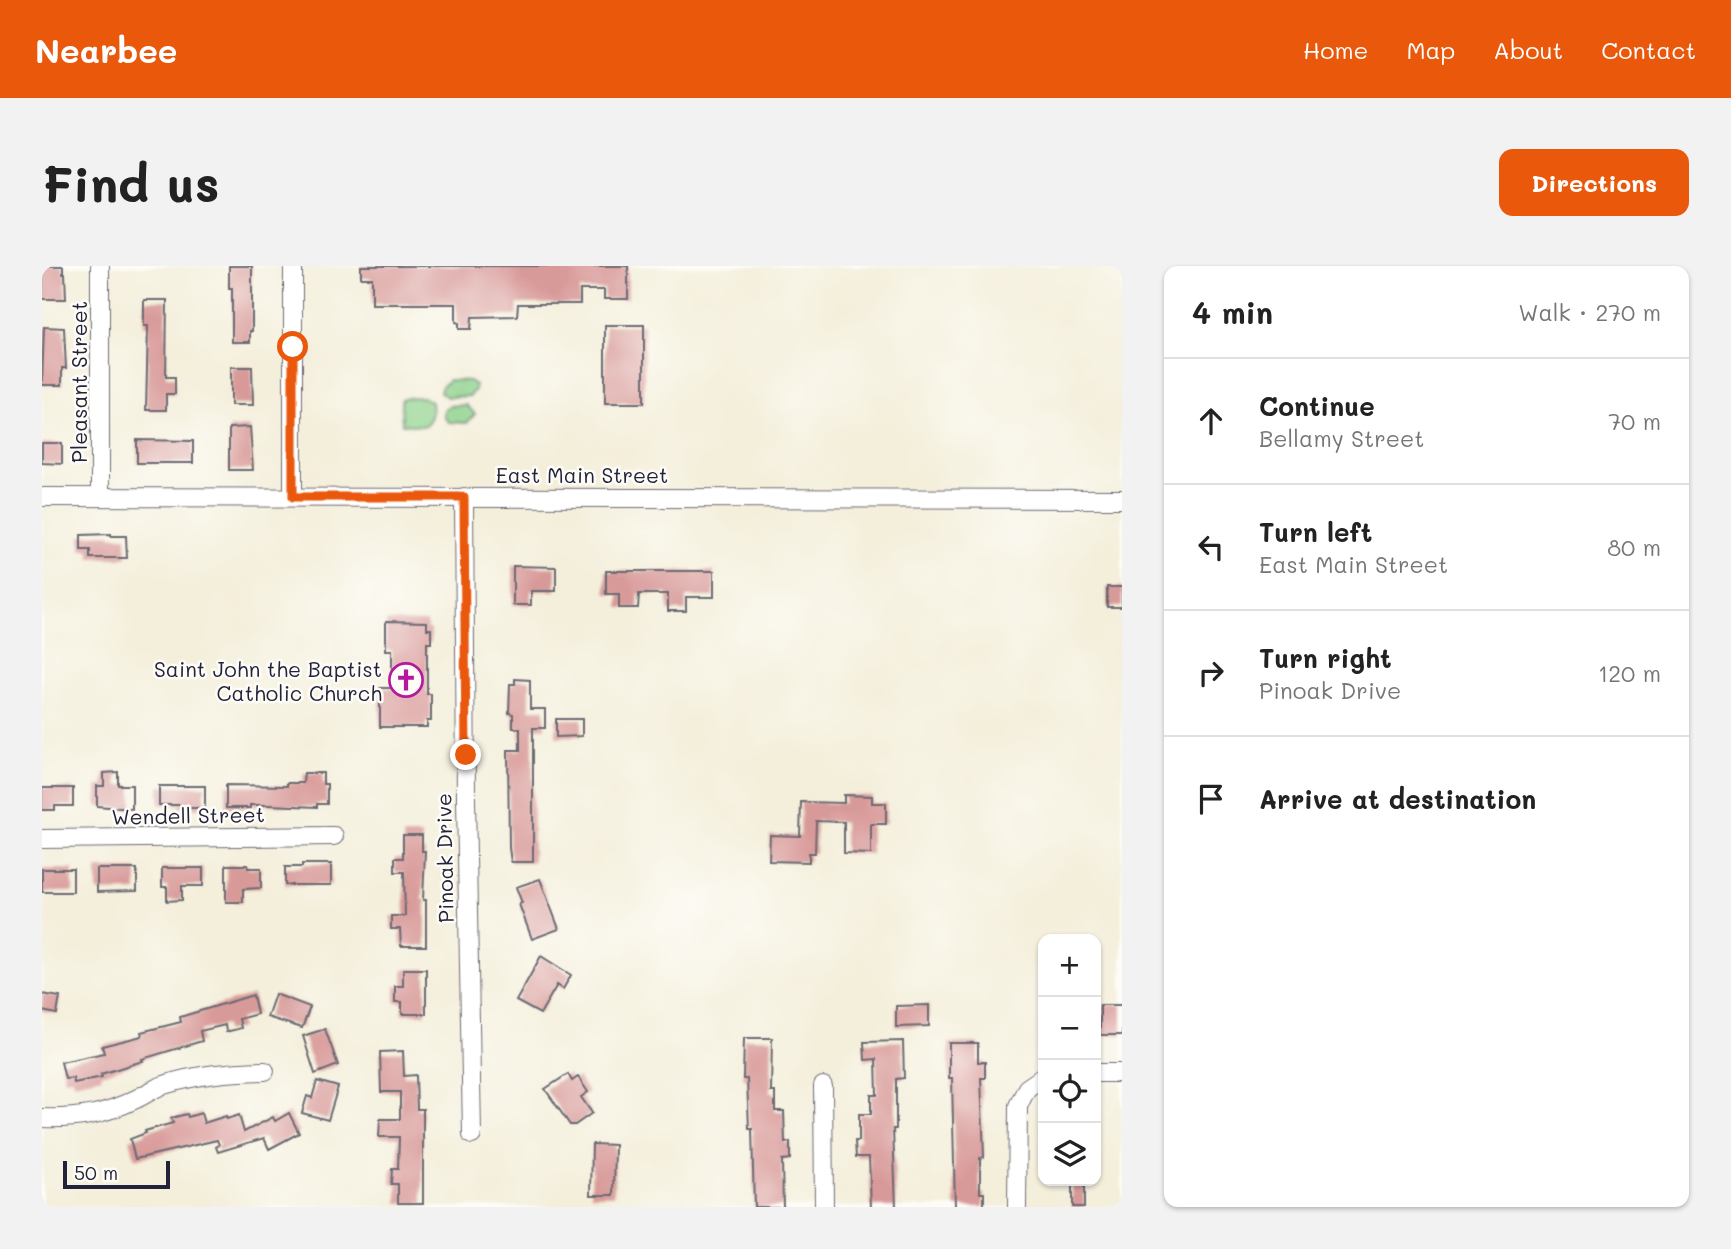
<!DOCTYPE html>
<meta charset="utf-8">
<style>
:root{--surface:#fff;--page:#f2f2f2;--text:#222;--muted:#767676;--line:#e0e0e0;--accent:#ea580c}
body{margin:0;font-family:Mali,sans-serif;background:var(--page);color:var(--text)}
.controls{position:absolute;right:21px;bottom:21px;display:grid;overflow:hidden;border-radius:14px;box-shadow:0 2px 5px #0004}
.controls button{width:63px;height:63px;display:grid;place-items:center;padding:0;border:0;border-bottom:2px solid var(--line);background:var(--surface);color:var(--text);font:35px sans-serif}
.scale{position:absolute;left:21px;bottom:18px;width:107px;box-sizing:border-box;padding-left:7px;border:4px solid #22223b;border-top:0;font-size:19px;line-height:24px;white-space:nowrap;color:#22223b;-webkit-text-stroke:5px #fdfcf7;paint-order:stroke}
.stop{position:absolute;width:21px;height:21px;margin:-16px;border:5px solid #ea580c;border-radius:50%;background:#fff}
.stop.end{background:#ea580c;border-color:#fff;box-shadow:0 2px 7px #0008}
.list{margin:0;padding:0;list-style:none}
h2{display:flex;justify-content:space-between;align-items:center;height:91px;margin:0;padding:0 28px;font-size:30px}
h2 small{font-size:23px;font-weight:400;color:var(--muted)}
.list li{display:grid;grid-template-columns:46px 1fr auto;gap:21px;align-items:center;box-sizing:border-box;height:126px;padding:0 28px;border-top:2px solid var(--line)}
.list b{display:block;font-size:26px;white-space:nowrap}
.list p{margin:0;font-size:23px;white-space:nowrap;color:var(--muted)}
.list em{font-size:23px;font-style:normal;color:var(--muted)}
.icon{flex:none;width:38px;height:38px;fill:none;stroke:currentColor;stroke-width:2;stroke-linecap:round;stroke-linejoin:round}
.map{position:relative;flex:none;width:1080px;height:941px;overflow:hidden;border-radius:14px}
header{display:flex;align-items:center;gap:42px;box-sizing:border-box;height:98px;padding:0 35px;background:var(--accent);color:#fff}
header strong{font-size:33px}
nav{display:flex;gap:38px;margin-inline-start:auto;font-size:24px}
.intro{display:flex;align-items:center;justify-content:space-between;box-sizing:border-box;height:168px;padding:0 42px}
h1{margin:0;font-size:49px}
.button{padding:18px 32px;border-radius:14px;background:var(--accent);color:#fff;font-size:24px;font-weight:700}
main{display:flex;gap:42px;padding:0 42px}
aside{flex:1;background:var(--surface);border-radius:14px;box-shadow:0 2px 5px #0004}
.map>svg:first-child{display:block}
.green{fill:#8ed28c;stroke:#587a64;stroke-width:2}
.building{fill:#d89a99}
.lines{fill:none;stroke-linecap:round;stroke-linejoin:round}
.minor-casing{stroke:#6c6a73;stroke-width:20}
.minor{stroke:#fff;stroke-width:18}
.route{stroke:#ea580c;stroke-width:9}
.labels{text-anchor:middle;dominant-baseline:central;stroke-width:5;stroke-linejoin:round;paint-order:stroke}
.street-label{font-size:21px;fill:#22223b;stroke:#fdfcf7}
.poi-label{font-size:21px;fill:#22223b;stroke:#fdfcf7;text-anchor:end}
</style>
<header>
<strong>Nearbee</strong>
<nav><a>Home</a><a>Map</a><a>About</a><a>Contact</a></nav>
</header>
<div class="intro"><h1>Find us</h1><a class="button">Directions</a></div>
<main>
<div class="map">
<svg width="1080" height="941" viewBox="0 0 1080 941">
<rect width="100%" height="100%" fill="#fdfcf7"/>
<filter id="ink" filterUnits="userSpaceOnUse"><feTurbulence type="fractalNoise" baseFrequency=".0143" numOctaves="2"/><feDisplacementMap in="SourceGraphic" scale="14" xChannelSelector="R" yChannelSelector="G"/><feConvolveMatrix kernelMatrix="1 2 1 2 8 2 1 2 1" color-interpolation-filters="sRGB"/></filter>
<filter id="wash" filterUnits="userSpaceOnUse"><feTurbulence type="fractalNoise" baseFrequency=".00686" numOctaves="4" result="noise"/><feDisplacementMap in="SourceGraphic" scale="28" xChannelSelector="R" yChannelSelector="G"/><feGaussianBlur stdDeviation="1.57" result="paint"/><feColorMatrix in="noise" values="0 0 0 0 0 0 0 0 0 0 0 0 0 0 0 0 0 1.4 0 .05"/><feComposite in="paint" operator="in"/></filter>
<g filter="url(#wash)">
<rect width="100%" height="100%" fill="#f4efdb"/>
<g class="green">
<polygon points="407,114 427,115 433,119 433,124 428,130 405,131 398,126 399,121"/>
<path d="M381 131 389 136C390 147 391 152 382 160L360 158 359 134 361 132Z"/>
<polygon points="424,139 433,148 425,157 407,156 402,151 402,144 407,140"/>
</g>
<g id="blocks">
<g class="building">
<polygon points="1,0 21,0 21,7 23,7 24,33 0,33"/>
<polygon points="187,0 210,0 210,65 208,65 208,76 190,76 190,22 187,22"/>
<polygon points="319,0 586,0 586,33 562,33 562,24 538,24 538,38 476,38 475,50 430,51 429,63 417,63 417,57 414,56 414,38 330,38 330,12 319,12"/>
<polygon points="102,34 125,34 124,111 133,111 133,128 124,128 124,144 104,144 106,60 102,60"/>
<rect x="563" y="59" width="39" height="78"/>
<polygon points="2,61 22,62 24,102 20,102 20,119 0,119"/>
<polygon points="189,101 210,101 211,139 189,139"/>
<polygon points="208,161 211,204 187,204 187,162"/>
<polygon points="95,174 151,175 151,197 95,197"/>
<polygon points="0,177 20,177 20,198 0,197"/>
<polygon points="69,268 69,270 84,270 85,292 48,292 48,284 39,284 39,269"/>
<polygon points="471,300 514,301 514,325 489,325 489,339 471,339"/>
<polygon points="564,305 672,305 672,331 644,331 644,345 626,345 626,328 597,328 596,342 577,342 577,328 564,328"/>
<rect x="1065" y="321" width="15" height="20"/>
<polygon points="344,355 385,356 385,363 389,363 389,377 385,377 385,428 389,428 389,455 385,455 385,461 338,461 338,422 350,422 350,384 344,384"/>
<polygon points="473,413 488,414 488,443 503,443 503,462 491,462 491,596 469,596 467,582 466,484 478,484 478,462 471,462 471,448 467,447 468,418 473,418"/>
<polygon points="514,453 540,453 540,470 514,471"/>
<polygon points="76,506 76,519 90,519 90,543 55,540 55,520 62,520 62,507"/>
<polygon points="262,507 281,507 281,518 285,518 285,538 275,538 275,541 226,539 208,539 208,542 184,542 184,519 245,520 245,517 261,517"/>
<polygon points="117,520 163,520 163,542 138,542 138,539 117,539"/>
<polygon points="0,522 31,522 31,540 13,540 13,544 0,544"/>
<polygon points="802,529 830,530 830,537 844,537 844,558 829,558 829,588 802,587 802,556 774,555 773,587 767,587 767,596 727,595 728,569 758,570 759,536 802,537"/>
<polygon points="361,569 380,569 380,585 383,585 381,634 384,634 384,680 359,680 358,663 349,663 349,650 363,650 362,606 353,606 353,592 361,592"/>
<polygon points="260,598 289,598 289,619 243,619 243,601 260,601"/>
<polygon points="184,599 205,599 206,602 219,602 219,622 201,623 201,636 184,636"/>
<polygon points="120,602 161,602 161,620 140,620 140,634 125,635 125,621 120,621"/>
<rect x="0" y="603" width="31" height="23"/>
<polygon points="55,603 95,603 95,625 55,626"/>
<polygon points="498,613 517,663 490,673 477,638 480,637 474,621"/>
<polygon points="499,690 529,709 521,723 515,719 498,748 474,735"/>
<polygon points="361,703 384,703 384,748 360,748 360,736 353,736 353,720 361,720"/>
<polygon points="0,728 18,731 15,748 0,745"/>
<polygon points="233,728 268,741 260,762 225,751"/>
<polygon points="211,729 215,748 197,753 199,762 184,766 183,759 158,765 160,775 100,793 101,795 59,808 60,811 32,817 31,812 23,813 19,796 62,787 60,780 100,770 99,766 139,756 138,751"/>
<polygon points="887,739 887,760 854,761 854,740"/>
<rect x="1058" y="739" width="22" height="30"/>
<polygon points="283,763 296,799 273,808 261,770"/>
<polygon points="702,772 730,772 729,826 733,826 733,845 742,845 743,877 748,876 748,893 740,894 741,941 712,941 710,863 707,863 705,813 701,813"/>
<polygon points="861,775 862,812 854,813 854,863 851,863 854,941 829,941 827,891 814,891 813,875 817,875 817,848 829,848 829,829 835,829 834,793 823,794 822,776"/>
<polygon points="907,777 936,777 936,796 943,796 943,812 939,812 942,891 938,892 938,927 942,927 942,941 913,941 910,812 907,812"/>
<polygon points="361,785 362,810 374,809 375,843 381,843 381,937 356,937 356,918 349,918 350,903 356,903 357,871 337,871 338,853 358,853 358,826 339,826 338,786"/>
<polygon points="526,808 530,815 536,811 546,826 539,831 550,847 533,859 528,859 503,823"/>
<polygon points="275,815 296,821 286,854 260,847 265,830 270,832"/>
<polygon points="159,847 162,857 184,850 185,853 197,849 202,866 231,851 233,855 247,847 257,867 227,883 222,872 176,886 174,881 177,879 175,874 93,893 88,873 104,867 103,865 131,857 129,852 145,848 146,851"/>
<polygon points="550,878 573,879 572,929 549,929"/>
<rect x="1030" y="915" width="12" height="26"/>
</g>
</g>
</g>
<g filter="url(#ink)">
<use href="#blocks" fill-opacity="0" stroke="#6c6a73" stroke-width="2"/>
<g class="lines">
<g class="minor-casing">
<g id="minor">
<polyline points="251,0 251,231"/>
<polyline points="0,231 1080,233"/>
<polyline points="58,231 58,0"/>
<polyline points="422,231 424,533 430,869"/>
<polyline points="0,573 292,570"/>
<polyline points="1054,807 1080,807"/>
<polyline points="781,820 782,941"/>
<path d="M0 852C36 853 61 849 94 833 103 829 112 822 122 819 156 808 188 806 223 805"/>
<polyline points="975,941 976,840 985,822 1001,811"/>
</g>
</g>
<use href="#minor" class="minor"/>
</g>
</g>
<g class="lines" filter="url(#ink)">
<polyline class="route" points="251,81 251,231 422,231 424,489"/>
</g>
<defs>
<g id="church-ring" transform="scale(1.75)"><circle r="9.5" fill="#fdfcf7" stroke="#b5179e" stroke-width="1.5"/><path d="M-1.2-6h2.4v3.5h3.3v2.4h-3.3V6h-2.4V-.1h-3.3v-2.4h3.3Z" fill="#b5179e"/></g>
</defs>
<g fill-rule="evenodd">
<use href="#church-ring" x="364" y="414"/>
</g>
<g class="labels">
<g class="street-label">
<text transform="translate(36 116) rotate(-90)">Pleasant Street</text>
<text x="540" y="208">East Main Street</text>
<text transform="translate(146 549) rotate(-1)">Wendell Street</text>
<text transform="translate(402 592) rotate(-91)">Pinoak Drive</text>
</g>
<g class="poi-label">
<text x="340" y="402">Saint John the Baptist<tspan x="340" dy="24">Catholic Church</tspan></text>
</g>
</g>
</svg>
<div class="controls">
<button>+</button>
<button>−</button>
<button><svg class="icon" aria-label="locate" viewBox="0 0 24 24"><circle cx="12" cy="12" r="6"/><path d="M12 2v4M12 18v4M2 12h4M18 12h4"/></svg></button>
<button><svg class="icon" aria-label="layers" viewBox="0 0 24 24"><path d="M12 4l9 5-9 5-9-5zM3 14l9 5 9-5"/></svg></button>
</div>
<div class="scale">50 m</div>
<div class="stop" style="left:251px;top:81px"></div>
<div class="stop end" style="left:424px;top:489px"></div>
</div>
<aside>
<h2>4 min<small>Walk · 270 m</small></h2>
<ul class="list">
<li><svg class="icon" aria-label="ahead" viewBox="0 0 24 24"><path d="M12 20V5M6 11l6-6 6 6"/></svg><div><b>Continue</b><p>Bellamy Street</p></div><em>70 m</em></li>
<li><svg class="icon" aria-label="left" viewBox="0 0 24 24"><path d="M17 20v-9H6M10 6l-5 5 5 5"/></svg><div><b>Turn left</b><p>East Main Street</p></div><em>80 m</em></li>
<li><svg class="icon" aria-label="right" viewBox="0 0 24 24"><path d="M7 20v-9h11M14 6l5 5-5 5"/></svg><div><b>Turn right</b><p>Pinoak Drive</p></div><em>120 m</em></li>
<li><svg class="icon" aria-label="arrive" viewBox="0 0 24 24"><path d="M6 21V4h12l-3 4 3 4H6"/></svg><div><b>Arrive at destination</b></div></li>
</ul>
</aside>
</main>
